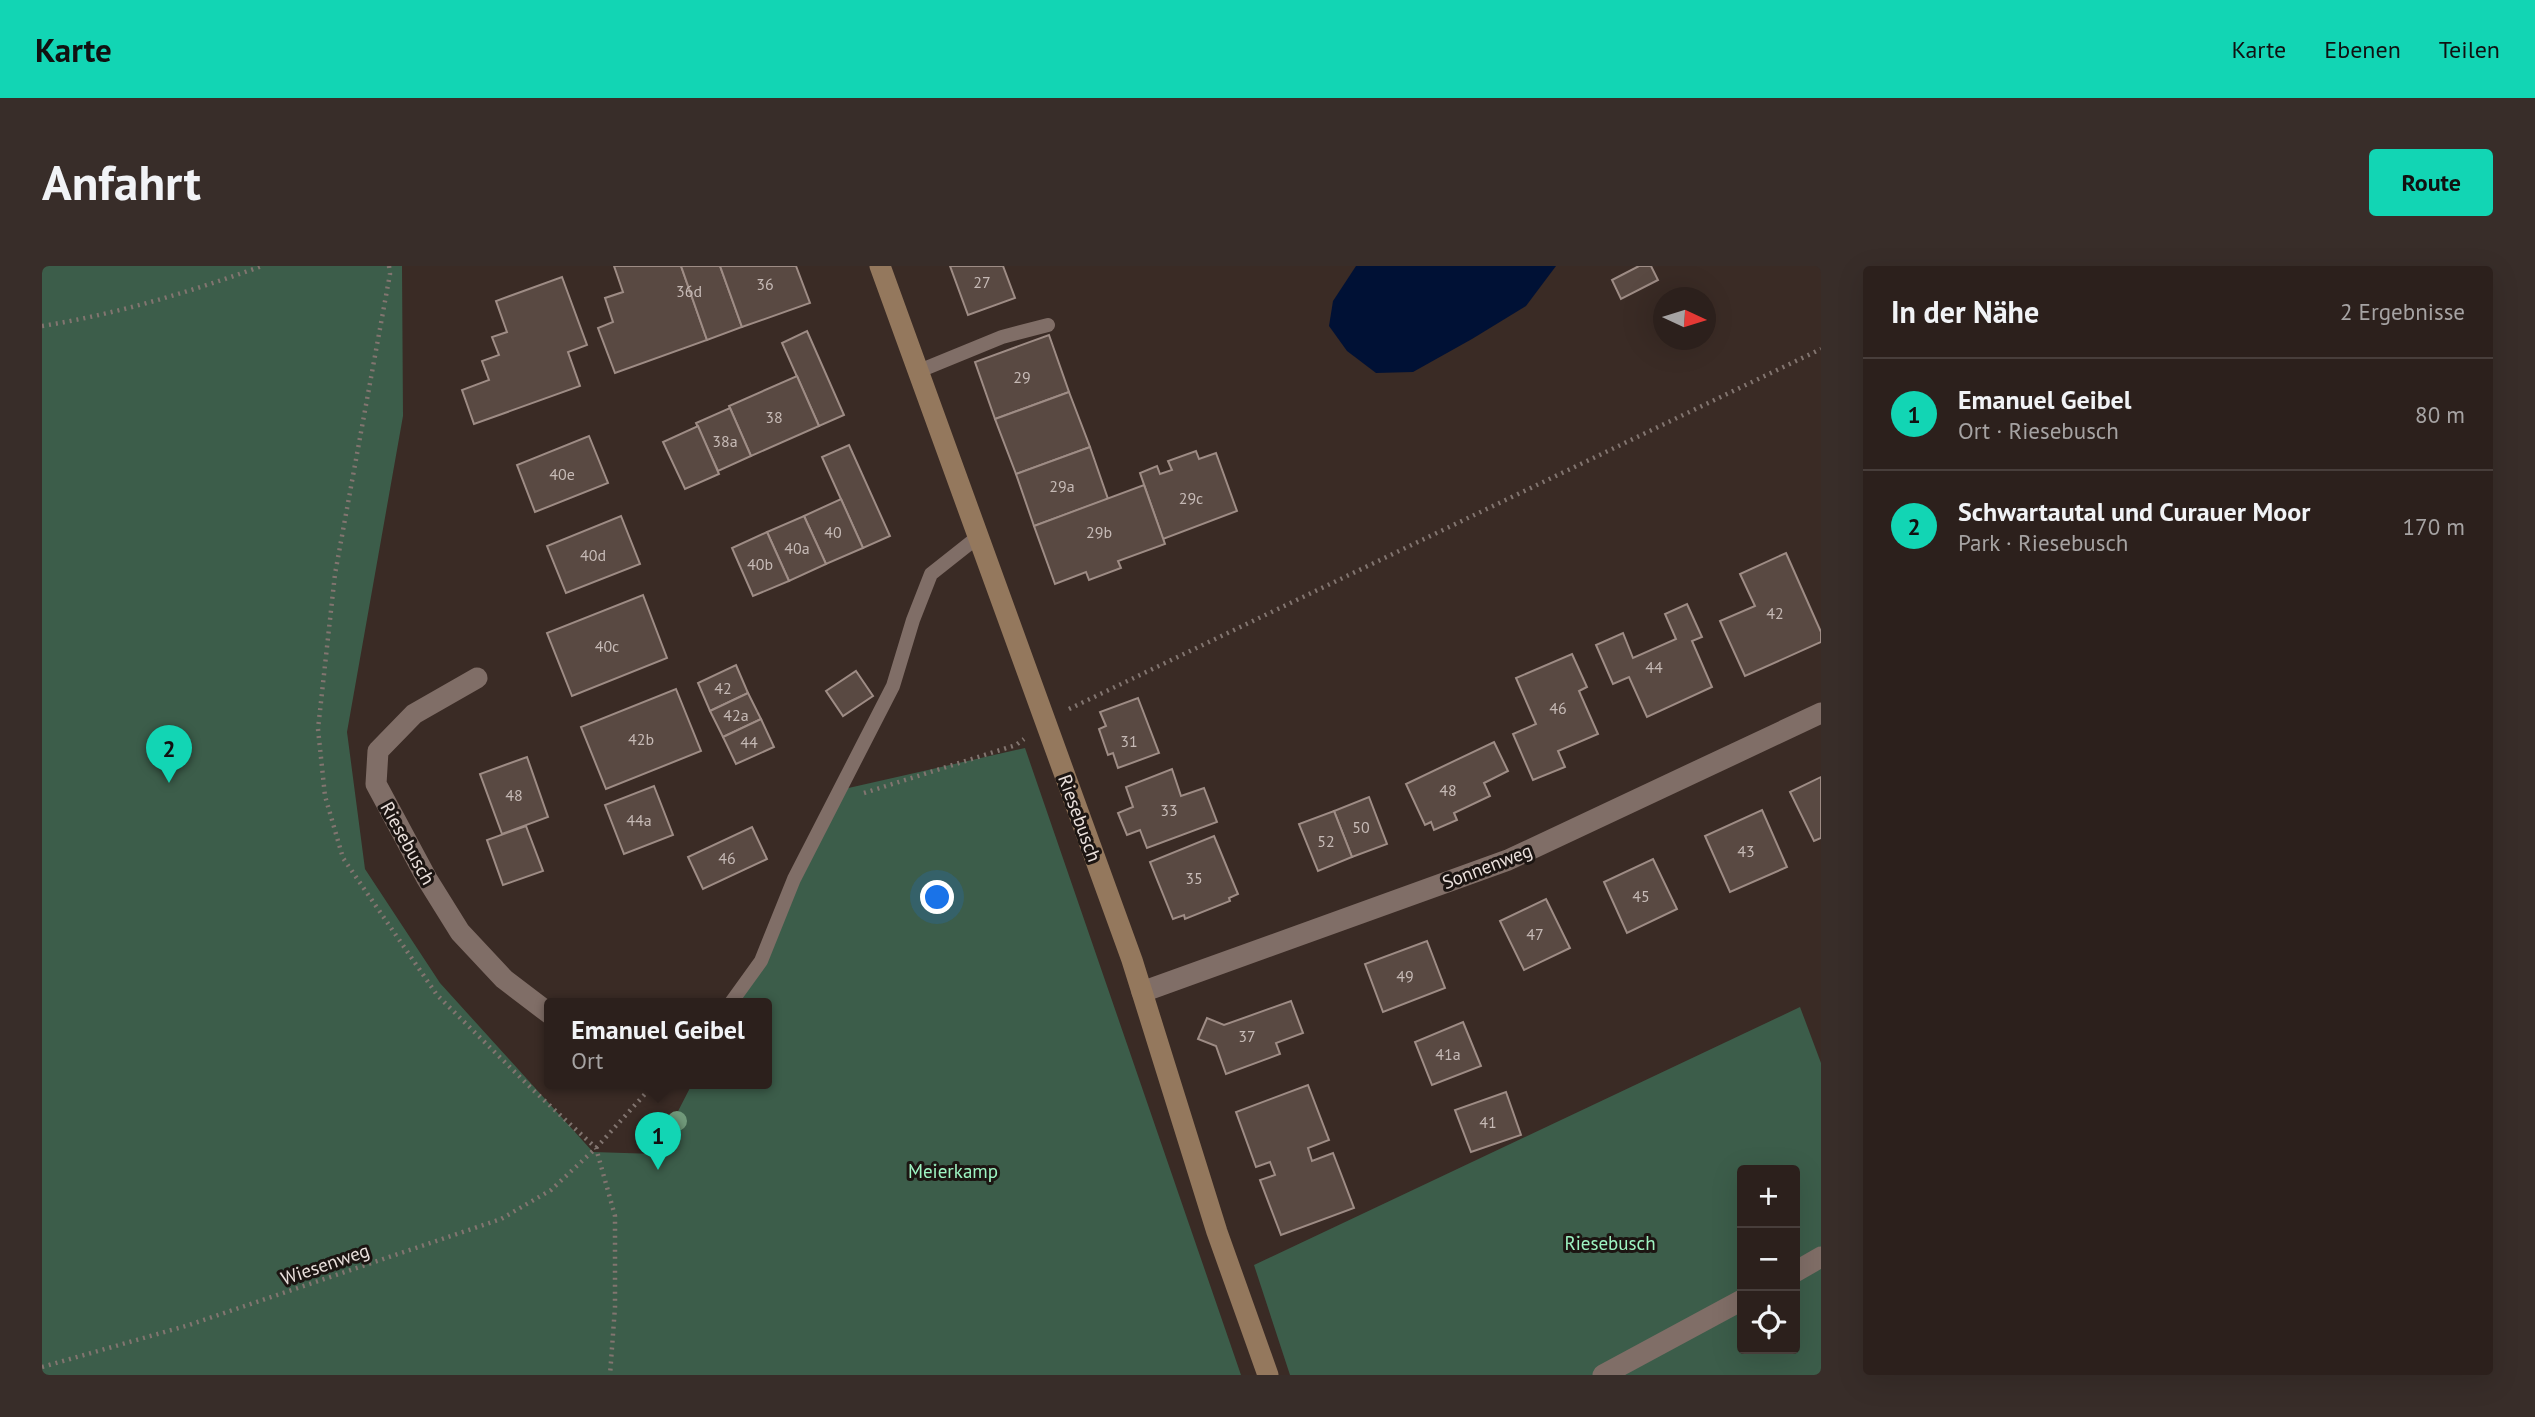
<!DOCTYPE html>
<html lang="de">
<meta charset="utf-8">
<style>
:root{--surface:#2c201c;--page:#382d29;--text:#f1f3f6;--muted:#a6a3a3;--line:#483e3b;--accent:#12d5b4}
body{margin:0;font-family:"PT Sans",sans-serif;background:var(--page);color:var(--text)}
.controls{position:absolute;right:21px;bottom:21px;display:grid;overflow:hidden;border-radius:7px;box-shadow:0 7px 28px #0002}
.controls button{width:63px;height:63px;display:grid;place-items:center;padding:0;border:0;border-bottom:2px solid var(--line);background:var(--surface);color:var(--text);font:35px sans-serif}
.compass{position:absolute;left:1611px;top:21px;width:63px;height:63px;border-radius:50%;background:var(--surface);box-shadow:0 7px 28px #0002;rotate:94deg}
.you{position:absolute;left:896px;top:632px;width:24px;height:24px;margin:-18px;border:5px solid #fff;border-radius:50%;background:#1a73e8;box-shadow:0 0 0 10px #1a73e833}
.badge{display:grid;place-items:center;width:46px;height:46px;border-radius:50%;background:var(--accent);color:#111;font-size:23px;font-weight:700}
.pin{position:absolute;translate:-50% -58px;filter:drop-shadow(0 2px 4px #0008)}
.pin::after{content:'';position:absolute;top:37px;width:24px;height:21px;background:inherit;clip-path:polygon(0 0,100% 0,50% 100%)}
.popup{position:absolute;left:502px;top:732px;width:228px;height:91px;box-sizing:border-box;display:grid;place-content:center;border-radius:7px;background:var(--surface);filter:drop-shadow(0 2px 5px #0005);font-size:23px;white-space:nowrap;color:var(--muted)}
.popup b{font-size:26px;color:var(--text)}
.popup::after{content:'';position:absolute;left:50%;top:100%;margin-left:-14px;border:14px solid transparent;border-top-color:var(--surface)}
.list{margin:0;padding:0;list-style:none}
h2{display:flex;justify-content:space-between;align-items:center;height:91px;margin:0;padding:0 28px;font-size:30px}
h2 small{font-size:23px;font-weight:400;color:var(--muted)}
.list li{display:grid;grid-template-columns:46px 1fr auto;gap:21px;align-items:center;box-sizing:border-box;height:112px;padding:0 28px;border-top:2px solid var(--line)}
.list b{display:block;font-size:26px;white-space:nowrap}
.list p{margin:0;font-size:23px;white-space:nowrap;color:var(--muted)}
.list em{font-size:23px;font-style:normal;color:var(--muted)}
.icon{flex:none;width:38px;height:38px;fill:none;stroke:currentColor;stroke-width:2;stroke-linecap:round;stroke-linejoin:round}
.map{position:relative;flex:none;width:1779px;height:1109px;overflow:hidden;border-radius:7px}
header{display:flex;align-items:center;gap:42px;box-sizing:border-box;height:98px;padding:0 35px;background:var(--accent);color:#111}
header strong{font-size:33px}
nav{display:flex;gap:38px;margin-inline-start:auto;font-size:24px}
.intro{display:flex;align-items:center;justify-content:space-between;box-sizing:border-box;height:168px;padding:0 42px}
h1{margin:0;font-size:49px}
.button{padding:18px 32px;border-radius:7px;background:var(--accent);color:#111;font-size:24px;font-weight:700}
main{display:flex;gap:42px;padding:0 42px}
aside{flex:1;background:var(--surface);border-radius:7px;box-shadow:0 7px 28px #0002}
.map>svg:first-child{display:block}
.green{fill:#3c5d4a;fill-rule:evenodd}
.water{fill:#001135}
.building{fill:#594942;stroke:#9e8c85;stroke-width:2}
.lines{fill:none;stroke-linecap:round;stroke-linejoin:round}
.path{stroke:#827570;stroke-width:4.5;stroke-dasharray:2 5;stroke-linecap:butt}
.lane{stroke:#806e67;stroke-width:14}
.street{stroke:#806e67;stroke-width:21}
.secondary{stroke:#94785d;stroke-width:21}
.tree{fill:#719a7b}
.labels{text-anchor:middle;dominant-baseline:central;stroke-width:6;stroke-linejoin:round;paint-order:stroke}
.number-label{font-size:16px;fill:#c6bab6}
.street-label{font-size:19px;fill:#eae0dc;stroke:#1c1512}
.park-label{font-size:19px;fill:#9ef4c2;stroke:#1c1512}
</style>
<header>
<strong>Karte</strong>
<nav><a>Karte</a><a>Ebenen</a><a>Teilen</a></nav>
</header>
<div class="intro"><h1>Anfahrt</h1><a class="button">Route</a></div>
<main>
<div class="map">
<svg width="1779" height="1109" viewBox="0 0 1779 1109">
<rect width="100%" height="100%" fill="#3a2b25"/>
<g class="green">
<polygon points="0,0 360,0 361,150 305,466 323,603 398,717 551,886 614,888 650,818 724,818 724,738 691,738 802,523 983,482 1199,1109 0,1109"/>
<path d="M1758 741 1779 797V1109H1248L1212 999ZM1700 904H1753V1083H1700Z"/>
</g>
<polygon class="water" points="1314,0 1514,0 1484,40 1430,73 1371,106 1334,107 1305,85 1287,60 1291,35"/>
<g class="building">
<polygon points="572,0 639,0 665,74 573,107 556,62 571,56 563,32 581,26"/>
<polygon points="639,0 678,0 700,61 665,74"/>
<polygon points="678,0 754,0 768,37 700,61"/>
<polygon points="908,0 961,0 973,32 926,49"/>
<polygon points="1597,0 1609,0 1616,14 1579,33 1570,14"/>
<polygon points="520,11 545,79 526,86 538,120 432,158 420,124 447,114 440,95 457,89 450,71 465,66 454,35"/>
<polygon points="765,65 802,149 777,160 740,77"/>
<polygon points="1007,69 1027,126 953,153 933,96"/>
<polygon points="755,110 777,160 709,190 687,140"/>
<polygon points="1027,126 1048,181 974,208 953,153"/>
<polygon points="688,142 709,190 676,205 654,157"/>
<polygon points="656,160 677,208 643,223 621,176"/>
<polygon points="547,170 566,217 493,246 475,199"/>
<polygon points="807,179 848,270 821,282 780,191"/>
<polygon points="1048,181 1066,233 992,260 974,208"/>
<polygon points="1154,185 1157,193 1174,187 1195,245 1121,273 1098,207 1115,200 1118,208 1130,204 1126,195"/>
<polygon points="1102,219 1123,278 1076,295 1079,302 1047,314 1044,306 1013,318 992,260"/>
<polygon points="799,233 821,282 784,298 762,250"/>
<polygon points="579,250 598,298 524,327 505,280"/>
<polygon points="762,250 784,298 747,315 725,266"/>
<polygon points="725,266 747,315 711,330 690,282"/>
<polygon points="1744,287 1779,366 1779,376 1703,410 1678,355 1713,340 1698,308"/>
<polygon points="601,329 625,392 530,430 505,367"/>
<polygon points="1645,338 1660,371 1650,375 1670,421 1605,451 1587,411 1571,418 1554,379 1581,367 1591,392 1634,373 1623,348"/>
<polygon points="1530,388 1545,421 1537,425 1556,468 1516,485 1523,501 1491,514 1471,468 1494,458 1474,412"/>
<polygon points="694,399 706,427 668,445 656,417"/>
<polygon points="814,405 831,430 801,450 784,425"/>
<polygon points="634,423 659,485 564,523 539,461"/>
<polygon points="706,427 719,453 681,471 668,445"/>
<polygon points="1096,432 1117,487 1076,502 1071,487 1066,489 1057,463 1064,460 1058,446"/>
<polygon points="719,453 732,481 694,498 681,471"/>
<polygon points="1452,476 1466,505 1442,517 1448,530 1412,547 1415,554 1392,564 1389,556 1383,559 1364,518"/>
<polygon points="485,491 506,551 460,568 438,508"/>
<polygon points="1130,503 1139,530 1162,522 1175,556 1105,582 1098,564 1085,569 1076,547 1091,541 1084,521"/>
<polygon points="1779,511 1779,572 1772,575 1748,526"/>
<polygon points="612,520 631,569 582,588 563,539"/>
<polygon points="1327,531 1345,578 1310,591 1292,545"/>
<polygon points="1720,544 1745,601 1688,626 1663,570"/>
<polygon points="1292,545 1310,591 1276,605 1257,558"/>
<polygon points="484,560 501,605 461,619 445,574"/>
<polygon points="710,561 725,593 661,623 646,591"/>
<polygon points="1172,570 1196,628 1187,632 1188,635 1143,653 1142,649 1131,653 1108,596"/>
<polygon points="1611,593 1635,643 1585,667 1562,616"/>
<polygon points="1504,633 1528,682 1482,704 1458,655"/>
<polygon points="1385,675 1403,722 1341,746 1323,698"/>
<polygon points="1249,735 1261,767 1234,777 1238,788 1184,808 1174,780 1156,773 1165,752 1182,759"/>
<polygon points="1421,756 1439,800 1390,819 1373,776"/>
<polygon points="1266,819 1287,874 1266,882 1270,895 1291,887 1312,942 1239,969 1218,914 1233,909 1228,896 1214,901 1194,846"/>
<polygon points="1464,826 1479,869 1429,886 1413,844"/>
</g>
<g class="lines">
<g class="path">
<polyline points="347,0 348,8 293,308 276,463 283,530 301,592 395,729 491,824 554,882 573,950 573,1041 568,1109"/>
<path d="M0 60C75 48 148 26 220 0"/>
<polyline points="1027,443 1779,83"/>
<polyline points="822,527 974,479 982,473"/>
<polyline points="0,1101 147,1059 459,953 509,924 554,882 612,818"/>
</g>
<g class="lane">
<polyline points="877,105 960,71 1006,59"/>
<polyline points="688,738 719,695 752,613 851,420 871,354 889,308 937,270"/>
</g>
<g class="street">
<polyline points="435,412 372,448 336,485 334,518 385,613 418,666 462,713 508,748"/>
<polyline points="1100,726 1466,594 1779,447"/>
<polyline points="1753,1006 1779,991"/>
<polyline points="1561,1109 1700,1034"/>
</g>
<polyline class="secondary" points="838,0 1090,694 1175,966 1226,1109"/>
</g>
<circle class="tree" cx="635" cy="855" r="10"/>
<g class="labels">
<g class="number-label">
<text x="940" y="16">27</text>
<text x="723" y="18">36</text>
<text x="647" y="25">36d</text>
<text x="980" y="111">29</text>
<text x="732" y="151">38</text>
<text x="683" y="175">38a</text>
<text x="520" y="208">40e</text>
<text x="1020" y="220">29a</text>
<text x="1149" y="232">29c</text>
<text x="791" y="266">40</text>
<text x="1057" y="266">29b</text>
<text x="755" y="282">40a</text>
<text x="551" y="289">40d</text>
<text x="718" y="298">40b</text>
<text x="1733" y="347">42</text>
<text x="565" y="380">40c</text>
<text x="1612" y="401">44</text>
<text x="681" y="422">42</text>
<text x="1516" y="442">46</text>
<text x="694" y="449">42a</text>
<text x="599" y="473">42b</text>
<text x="1087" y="475">31</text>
<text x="707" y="476">44</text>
<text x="1406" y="524">48</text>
<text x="472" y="529">48</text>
<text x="1127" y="544">33</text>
<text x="597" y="554">44a</text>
<text x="1319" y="561">50</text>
<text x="1284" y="575">52</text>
<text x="1704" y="585">43</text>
<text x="685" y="592">46</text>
<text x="1152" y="612">35</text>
<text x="1599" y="630">45</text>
<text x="1493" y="668">47</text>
<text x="1363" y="710">49</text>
<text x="1205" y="770">37</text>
<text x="1406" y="788">41a</text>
<text x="1446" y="856">41</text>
</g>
<g class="street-label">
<text transform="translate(1038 552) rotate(70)">Riesebusch</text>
<text transform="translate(366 577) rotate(61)">Riesebusch</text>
<text transform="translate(1445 600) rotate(-21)">Sonnenweg</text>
<text transform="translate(283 998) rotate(-19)">Wiesenweg</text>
</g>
<g class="park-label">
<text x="911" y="905">Meierkamp</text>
<text x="1568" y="977">Riesebusch</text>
</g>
</g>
</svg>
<div class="controls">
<button>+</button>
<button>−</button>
<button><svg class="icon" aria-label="locate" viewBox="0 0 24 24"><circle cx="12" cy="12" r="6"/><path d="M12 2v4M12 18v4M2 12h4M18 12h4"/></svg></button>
</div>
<svg class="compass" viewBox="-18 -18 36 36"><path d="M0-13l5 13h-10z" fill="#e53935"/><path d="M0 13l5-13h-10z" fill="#a6a3a3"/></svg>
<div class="you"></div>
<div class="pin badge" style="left:616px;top:904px">1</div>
<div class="popup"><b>Emanuel Geibel</b>Ort</div>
<div class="pin badge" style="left:127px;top:517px">2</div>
</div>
<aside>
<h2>In der Nähe<small>2 Ergebnisse</small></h2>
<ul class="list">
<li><span class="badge">1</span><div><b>Emanuel Geibel</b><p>Ort · Riesebusch</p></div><em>80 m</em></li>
<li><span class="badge">2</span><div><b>Schwartautal und Curauer Moor</b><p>Park · Riesebusch</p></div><em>170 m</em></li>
</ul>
</aside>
</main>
